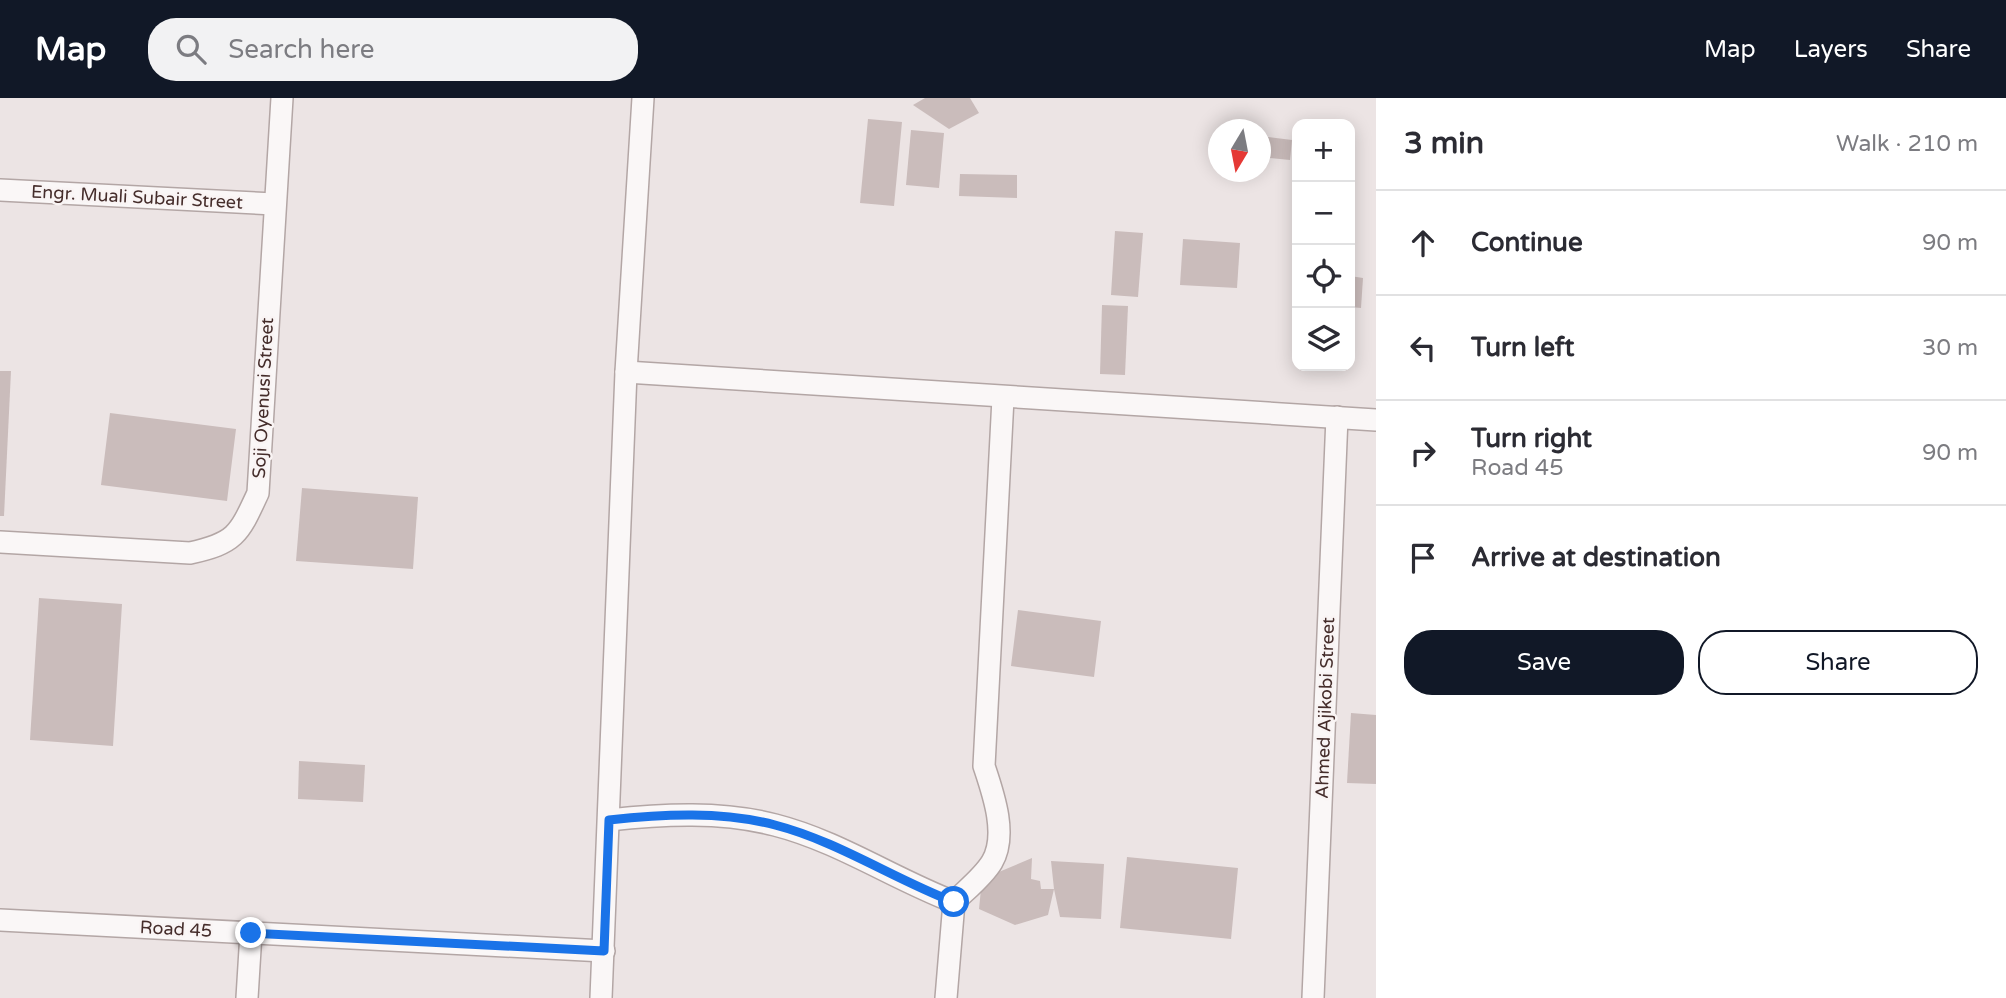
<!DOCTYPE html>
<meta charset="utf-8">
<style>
:root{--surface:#fff;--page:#f2f2f3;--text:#2b2b33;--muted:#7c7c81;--line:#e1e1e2;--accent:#111827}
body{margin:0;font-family:"Varela Round",sans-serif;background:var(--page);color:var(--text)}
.controls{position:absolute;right:21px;top:21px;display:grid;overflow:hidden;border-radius:14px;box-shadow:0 4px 18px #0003}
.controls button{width:63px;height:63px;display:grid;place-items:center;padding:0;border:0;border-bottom:2px solid var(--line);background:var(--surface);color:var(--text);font:35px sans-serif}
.compass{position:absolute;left:1208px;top:21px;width:63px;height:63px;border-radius:50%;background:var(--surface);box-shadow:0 4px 18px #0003;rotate:190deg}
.stop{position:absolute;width:21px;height:21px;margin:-16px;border:5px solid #1a73e8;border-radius:50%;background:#fff}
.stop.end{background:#1a73e8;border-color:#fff;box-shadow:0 2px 7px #0008}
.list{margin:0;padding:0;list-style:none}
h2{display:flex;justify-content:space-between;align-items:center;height:91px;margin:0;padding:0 28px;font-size:30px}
h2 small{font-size:23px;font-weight:400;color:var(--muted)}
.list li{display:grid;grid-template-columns:46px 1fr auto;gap:21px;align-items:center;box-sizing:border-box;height:105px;padding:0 28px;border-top:2px solid var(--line)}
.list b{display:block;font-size:26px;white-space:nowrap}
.list p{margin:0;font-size:23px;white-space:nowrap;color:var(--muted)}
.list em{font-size:23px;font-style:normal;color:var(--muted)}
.actions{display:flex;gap:14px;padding:21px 28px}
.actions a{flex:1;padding:16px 0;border:2px solid var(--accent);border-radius:28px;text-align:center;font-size:24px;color:var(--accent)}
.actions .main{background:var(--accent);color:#fff}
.icon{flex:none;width:38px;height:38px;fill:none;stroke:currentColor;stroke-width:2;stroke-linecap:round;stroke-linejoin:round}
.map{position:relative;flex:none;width:1376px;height:900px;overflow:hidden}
header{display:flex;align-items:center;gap:42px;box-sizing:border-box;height:98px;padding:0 35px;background:var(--accent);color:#fff}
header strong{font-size:33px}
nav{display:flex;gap:38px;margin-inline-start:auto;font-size:24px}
.search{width:490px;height:63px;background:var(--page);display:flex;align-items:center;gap:18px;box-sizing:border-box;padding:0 24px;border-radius:28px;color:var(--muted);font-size:26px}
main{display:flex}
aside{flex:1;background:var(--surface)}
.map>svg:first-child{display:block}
.building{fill:#cabcbb}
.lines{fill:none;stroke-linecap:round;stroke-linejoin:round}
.minor-casing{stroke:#b3a6a5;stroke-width:24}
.minor{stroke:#faf7f7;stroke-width:21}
.route{stroke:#1a73e8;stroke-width:9}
.labels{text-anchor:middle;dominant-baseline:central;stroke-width:5;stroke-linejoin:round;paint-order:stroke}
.street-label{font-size:18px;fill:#452d2b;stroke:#f9f4f4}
</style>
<header>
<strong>Map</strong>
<div class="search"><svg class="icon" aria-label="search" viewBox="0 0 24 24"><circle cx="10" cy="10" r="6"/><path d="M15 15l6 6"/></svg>Search here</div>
<nav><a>Map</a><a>Layers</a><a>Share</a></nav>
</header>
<main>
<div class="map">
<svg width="1376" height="900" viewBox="0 0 1376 900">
<rect width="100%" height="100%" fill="#ece4e4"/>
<g class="building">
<polygon points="925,0 970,0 979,15 949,31 913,7"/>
<polygon points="868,21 902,24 894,108 860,105"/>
<polygon points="911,32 944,35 939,90 906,87"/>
<polygon points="1260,38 1292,42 1290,62 1260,59"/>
<polygon points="960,76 1017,77 1017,100 959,98"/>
<polygon points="1115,133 1143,135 1138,199 1111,197"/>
<polygon points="1183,141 1240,145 1237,190 1180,187"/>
<polygon points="1350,178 1363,180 1361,210 1350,209"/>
<polygon points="1102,207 1128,208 1125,277 1100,276"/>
<polygon points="0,273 11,273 4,418 0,418"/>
<polygon points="110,315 236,331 227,403 101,387"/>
<polygon points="302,390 418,399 413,471 296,463"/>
<polygon points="39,500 122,506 113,648 30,642"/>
<polygon points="1018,512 1101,523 1094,579 1011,568"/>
<polygon points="1351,615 1376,617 1376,686 1347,685"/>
<polygon points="299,663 365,667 363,704 298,701"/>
<polygon points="1127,759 1238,770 1231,841 1120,830"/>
<polygon points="1032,760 1031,781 1040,783 1041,791 1054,791 1051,763 1104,766 1101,821 1060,819 1054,791 1048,817 1015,827 979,811 982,781"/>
</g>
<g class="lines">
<g class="minor-casing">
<g id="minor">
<polyline points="0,92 274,106"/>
<polyline points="626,274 1376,322"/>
<path d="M0 444 190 455C236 445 239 436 258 395L282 0"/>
<path d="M609 722C663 716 722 713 775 727 838 743 894 781 954 804L946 900"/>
<path d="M954 804C966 792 983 779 992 764 1008 737 993 695 984 668L1003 300"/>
<polyline points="0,822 604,853"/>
<polyline points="247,900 251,835"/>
<polyline points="601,900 626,274 643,0"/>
<polyline points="1313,900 1337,319"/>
</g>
</g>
<use href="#minor" class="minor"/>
</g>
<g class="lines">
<path class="route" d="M251 835 604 853 609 722C663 716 722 713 775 727 837 743 894 781 954 804"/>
</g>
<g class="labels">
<g class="street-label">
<text transform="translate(137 99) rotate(3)">Engr. Muali Subair Street</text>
<text transform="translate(263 300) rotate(-87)">Soji Oyenusi Street</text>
<text transform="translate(1325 610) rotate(-88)">Ahmed Ajikobi Street</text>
<text transform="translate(176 831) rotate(3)">Road 45</text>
</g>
</g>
</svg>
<div class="controls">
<button>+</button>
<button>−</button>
<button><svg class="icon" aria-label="locate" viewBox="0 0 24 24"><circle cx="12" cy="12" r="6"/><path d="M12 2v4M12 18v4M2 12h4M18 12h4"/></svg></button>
<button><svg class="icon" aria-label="layers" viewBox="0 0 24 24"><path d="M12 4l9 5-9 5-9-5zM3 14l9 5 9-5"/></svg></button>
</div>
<svg class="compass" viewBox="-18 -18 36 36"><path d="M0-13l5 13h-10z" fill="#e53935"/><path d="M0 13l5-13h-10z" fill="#7c7c81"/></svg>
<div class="stop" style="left:954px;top:804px"></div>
<div class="stop end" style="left:251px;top:835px"></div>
</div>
<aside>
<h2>3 min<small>Walk · 210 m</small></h2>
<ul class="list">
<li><svg class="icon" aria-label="ahead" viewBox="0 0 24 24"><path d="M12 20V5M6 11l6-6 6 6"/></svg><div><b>Continue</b></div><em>90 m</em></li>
<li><svg class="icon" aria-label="left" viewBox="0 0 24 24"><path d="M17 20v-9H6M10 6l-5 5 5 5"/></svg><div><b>Turn left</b></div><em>30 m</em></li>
<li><svg class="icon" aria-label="right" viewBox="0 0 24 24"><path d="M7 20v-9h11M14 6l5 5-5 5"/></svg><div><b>Turn right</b><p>Road 45</p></div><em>90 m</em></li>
<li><svg class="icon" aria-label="arrive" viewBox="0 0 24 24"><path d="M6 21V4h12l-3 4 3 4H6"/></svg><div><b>Arrive at destination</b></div></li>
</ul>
<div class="actions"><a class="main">Save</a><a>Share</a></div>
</aside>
</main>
